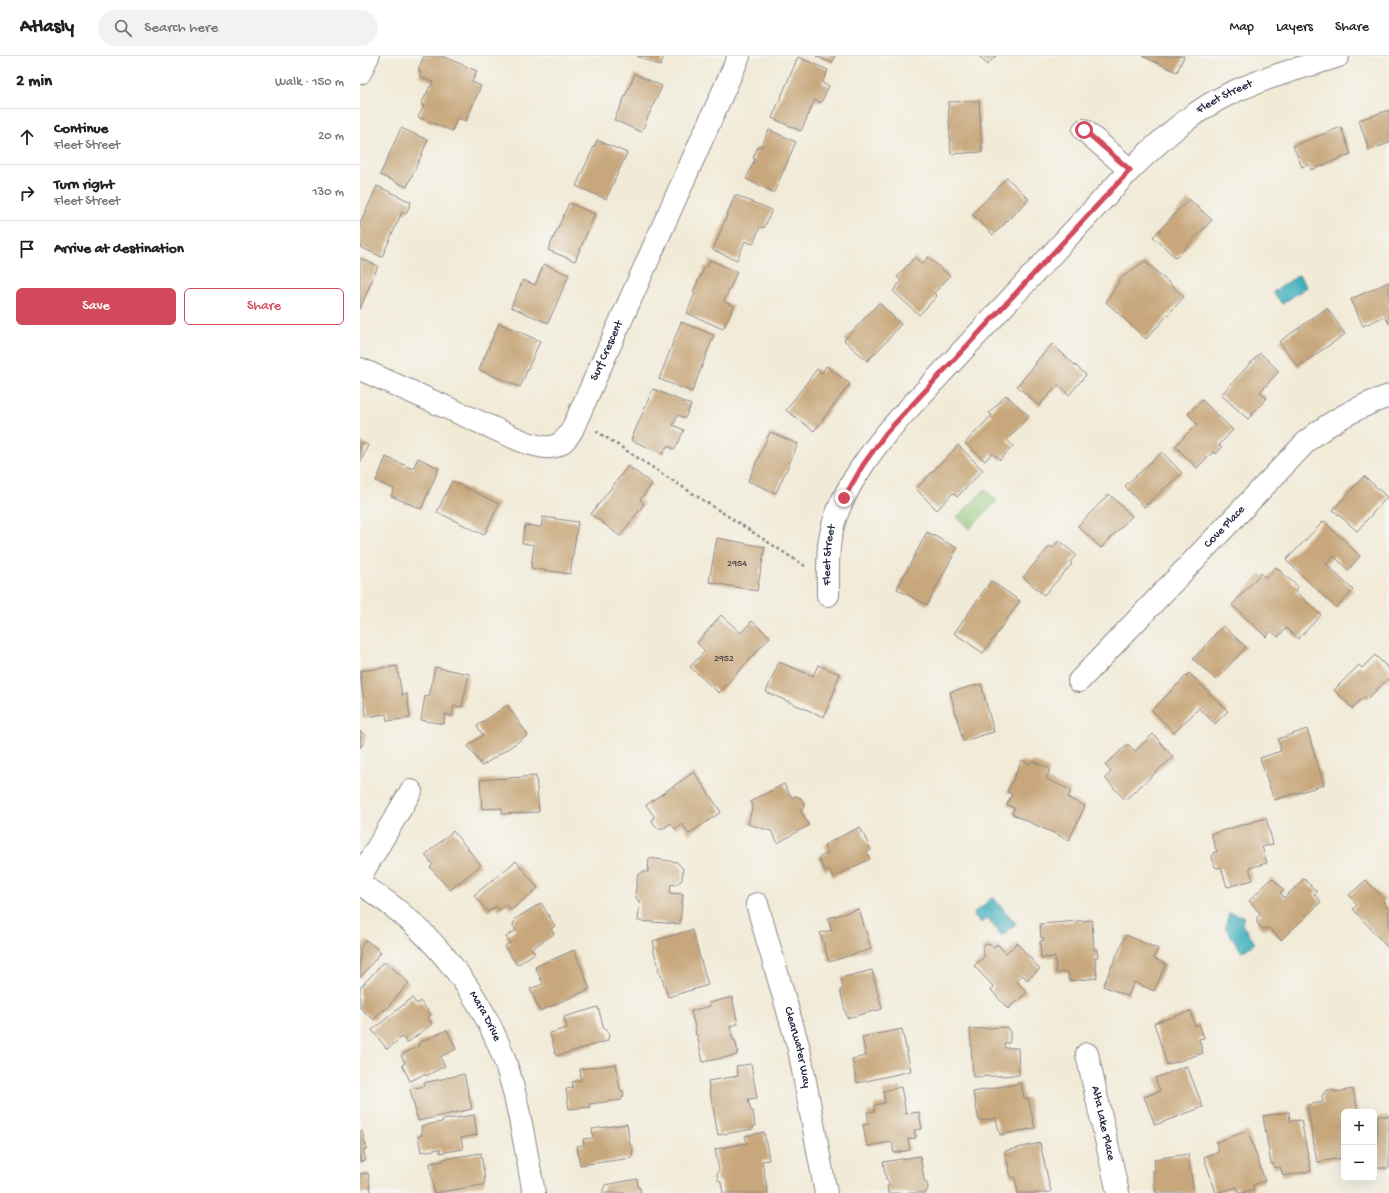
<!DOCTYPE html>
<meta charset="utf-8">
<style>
:root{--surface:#fff;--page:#f2f2f2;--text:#202124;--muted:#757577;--line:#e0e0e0;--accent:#d1495b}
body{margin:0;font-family:"Gochi Hand",sans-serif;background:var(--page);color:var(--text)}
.controls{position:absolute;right:12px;bottom:12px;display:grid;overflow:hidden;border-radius:6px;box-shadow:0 4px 16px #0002}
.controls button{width:36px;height:36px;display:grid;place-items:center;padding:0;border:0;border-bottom:1px solid var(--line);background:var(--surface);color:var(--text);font:20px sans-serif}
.stop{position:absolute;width:12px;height:12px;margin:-9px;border:3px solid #d1495b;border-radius:50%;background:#fff}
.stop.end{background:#d1495b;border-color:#fff;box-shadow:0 1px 4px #0008}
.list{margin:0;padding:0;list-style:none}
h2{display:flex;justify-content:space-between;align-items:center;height:52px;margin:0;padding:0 16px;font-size:17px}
h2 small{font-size:13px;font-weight:400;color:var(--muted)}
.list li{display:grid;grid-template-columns:26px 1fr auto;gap:12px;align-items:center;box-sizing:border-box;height:56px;padding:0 16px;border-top:1px solid var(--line)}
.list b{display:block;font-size:15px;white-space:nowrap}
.list p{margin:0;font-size:13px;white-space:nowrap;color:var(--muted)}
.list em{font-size:13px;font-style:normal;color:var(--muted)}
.actions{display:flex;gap:8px;padding:12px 16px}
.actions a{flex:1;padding:9px 0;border:1px solid var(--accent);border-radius:6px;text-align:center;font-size:14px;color:var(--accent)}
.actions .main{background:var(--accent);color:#fff}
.icon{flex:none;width:22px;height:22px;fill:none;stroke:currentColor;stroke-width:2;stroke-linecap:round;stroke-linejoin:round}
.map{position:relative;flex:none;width:1029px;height:1137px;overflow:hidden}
header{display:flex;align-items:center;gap:24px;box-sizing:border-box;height:56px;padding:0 20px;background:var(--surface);border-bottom:1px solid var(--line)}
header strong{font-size:19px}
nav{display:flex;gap:22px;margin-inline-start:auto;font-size:14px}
.search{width:280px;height:36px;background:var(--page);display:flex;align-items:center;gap:10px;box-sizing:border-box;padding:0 14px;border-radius:22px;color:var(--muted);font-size:15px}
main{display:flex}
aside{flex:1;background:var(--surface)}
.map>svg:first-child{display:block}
.green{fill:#8fc374;stroke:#587258}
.water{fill:#41afbe;stroke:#32687c}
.building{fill:#c8a77c}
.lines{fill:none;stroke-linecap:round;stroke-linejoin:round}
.minor-casing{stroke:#8a8688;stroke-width:24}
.path{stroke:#8a8688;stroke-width:2.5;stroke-dasharray:3 3;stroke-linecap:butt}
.minor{stroke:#fff;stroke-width:22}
.route{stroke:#d1495b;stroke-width:5}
.labels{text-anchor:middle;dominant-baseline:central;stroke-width:4;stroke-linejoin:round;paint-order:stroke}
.number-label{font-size:10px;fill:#4c434b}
.street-label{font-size:12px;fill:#22223b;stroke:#f6f6f2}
</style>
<header>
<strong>Atlasly</strong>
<div class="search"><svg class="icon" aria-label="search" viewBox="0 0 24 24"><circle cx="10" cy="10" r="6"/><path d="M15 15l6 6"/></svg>Search here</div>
<nav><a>Map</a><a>Layers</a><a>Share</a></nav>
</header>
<main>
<aside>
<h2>2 min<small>Walk · 150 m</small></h2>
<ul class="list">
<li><svg class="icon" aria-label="ahead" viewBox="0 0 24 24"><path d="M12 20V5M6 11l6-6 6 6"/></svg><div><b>Continue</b><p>Fleet Street</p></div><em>20 m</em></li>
<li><svg class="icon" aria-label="right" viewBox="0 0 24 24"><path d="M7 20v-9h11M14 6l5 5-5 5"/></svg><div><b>Turn right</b><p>Fleet Street</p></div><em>130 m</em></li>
<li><svg class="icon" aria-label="arrive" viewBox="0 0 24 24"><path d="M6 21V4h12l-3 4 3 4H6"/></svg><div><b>Arrive at destination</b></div></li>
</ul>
<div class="actions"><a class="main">Save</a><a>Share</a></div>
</aside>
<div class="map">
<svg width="1029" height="1137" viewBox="0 0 1029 1137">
<rect width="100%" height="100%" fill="#f6f6f2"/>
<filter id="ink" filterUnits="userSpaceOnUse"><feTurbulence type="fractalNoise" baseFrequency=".025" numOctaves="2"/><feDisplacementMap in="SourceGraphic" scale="8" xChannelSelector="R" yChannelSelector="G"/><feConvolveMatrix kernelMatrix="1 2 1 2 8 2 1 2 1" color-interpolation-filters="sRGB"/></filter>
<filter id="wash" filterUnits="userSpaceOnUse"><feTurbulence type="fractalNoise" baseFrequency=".012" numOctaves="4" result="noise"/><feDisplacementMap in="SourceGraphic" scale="16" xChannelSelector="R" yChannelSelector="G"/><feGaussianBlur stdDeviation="0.9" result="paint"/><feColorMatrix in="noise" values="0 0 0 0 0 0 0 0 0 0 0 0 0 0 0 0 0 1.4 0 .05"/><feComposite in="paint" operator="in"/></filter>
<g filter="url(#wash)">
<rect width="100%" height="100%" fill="#f1ead6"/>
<polygon class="green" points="625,433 637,445 609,473 597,461"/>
<g class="water">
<polygon points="939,219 947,231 922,248 913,236"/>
<polygon points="633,841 656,868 642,880 627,862 621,867 613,858"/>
<polygon points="869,857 884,860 882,868 895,887 882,896 865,871"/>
</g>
<g id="blocks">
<g class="building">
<polygon points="64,0 82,0 117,15 112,26 121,30 106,65 97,62 92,75 58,61 64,50 61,49 70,30 71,31 73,26 59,20 61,16 58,14"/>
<polygon points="277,0 304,0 300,10"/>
<polygon points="456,0 475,0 472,7"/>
<polygon points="619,0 636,0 627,9"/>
<polygon points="782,0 824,0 817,16"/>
<polygon points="438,1 468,14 462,27 469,30 461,47 455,44 441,75 412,62"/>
<polygon points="275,18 302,30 281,76 254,64"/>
<polygon points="619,45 622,96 591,98 588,46"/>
<polygon points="1029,54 1029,87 1009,94 999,64"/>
<polygon points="981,71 991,98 951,114 949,108 942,111 933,90"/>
<polygon points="41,72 68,84 47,131 20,119"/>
<polygon points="409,74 436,86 414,136 386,123 395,103 393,102 398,90 401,91"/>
<polygon points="237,84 267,97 246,143 216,130"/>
<polygon points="647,122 669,143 633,179 612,158"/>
<polygon points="17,130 51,146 46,158 42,156 22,201 0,191 0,168"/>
<polygon points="375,139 412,154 404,172 400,171 393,188 385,185 377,204 353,194"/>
<polygon points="829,143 852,164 816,202 793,181"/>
<polygon points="209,147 235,158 215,205 188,194"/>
<polygon points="555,201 562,208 568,201 590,220 574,237 577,240 559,259 533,235 541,225 537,221"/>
<polygon points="0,202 18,210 0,253"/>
<polygon points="350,204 377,216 364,245 374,250 363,273 327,257 335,237 333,236 345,210 347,211"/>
<polygon points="785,205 824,241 786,283 746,246 761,222"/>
<polygon points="184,208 209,219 188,267 151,251 163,224 175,229"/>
<polygon points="1029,226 1029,268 1025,260 1003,270 991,243"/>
<polygon points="519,247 541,268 525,287 507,305 484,284"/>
<polygon points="967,252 985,278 938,311 919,286"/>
<polygon points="321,266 354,279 332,336 299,323"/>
<polygon points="139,267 180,285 160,331 119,314"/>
<polygon points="692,288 726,319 709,339 698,329 679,350 657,330 676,308 675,307"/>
<polygon points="900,297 919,315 900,336 907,342 888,363 861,339"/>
<polygon points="466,310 490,328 454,375 426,354 457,313 462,317"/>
<polygon points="293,333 331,349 325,362 318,359 313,369 324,374 315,393 307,390 303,398 271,384"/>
<polygon points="646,339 669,360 647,384 653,390 640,404 632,397 625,405 605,387 632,359 629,357"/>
<polygon points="842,344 873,374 859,389 862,391 856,398 853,396 837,412 815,390 837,368 828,358"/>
<polygon points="410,376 438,388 416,437 388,425"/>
<polygon points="0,386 8,389 0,407"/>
<polygon points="598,389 623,414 597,441 593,437 577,454 556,433"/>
<polygon points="802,396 822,417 784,451 765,430"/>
<polygon points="26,401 53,413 58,402 79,412 61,453 31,440 34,433 16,425"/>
<polygon points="268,410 292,428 280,444 284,448 260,480 231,458"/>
<polygon points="1004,420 1027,441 997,475 973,454"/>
<polygon points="92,425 139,448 124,479 77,456"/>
<polygon points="749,438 772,460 741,492 718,470"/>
<polygon points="183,461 218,466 210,518 171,512 174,489 162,487 165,469 181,471"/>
<polygon points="964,465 1000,500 988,514 974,500 966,508 993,534 976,552 926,504"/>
<polygon points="567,476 597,492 567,549 537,533"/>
<polygon points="357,482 405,491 397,535 349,526"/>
<polygon points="699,485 716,499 710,506 712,508 684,539 663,521 690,490 692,492"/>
<polygon points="916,511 938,531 935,535 961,559 938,583 926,572 918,581 911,575 906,581 872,549 901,517 906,522"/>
<polygon points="631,525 660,545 623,597 594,577"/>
<polygon points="361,559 381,577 392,565 410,581 359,637 330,611 345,595 337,587"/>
<polygon points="863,570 886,591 856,624 833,603"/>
<polygon points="1015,599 1029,613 1029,622 1007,643 1004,641 992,652 974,634 999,609 1002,612"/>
<polygon points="419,606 453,620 458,609 480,618 475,630 476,631 464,661 406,636"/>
<polygon points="37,610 42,639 47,638 50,662 27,665 26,658 6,661 0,615"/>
<polygon points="75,611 109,618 102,651 94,650 92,660 85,658 84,668 61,664 65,640 69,641"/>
<polygon points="829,617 868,655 855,668 839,652 814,677 792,654"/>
<polygon points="621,628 634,676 603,685 590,636"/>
<polygon points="147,649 168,679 122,710 108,690 123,679 117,670"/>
<polygon points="947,673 964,729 914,744 900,702 921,695 918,683"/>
<polygon points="0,675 6,680 3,685 4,686 0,692"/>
<polygon points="793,678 813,701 765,744 745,722 751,716 745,709 768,688 775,695"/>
<polygon points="662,704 670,708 672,705 690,713 686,723 711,734 708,742 725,750 709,784 652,758 654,752 647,749 652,738 647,736"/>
<polygon points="334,716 361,756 329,778 322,768 315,773 311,767 304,772 297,772 292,765 294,760 286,749"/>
<polygon points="176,720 179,756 142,758 142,752 122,753 120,724"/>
<polygon points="424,728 432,742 435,740 441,742 444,747 443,753 440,754 449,769 418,787 411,775 388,768 393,749 391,745"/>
<polygon points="906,762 913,788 902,791 907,807 889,812 893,824 867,831 861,811 858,812 855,811 852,801 854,796 857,796 851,778"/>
<polygon points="500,771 511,794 507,796 510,803 473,821 469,813 465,815 458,802 468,797 464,789"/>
<polygon points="93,775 121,809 90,834 70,811 73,809 65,799"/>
<polygon points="289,802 317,806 323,813 322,824 315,829 311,828 310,837 323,838 320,868 278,865 280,845 278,845 275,839 278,819 282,816 288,816"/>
<polygon points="156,805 178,832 151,854 146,848 139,854 136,850 128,856 114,839"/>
<polygon points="912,822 924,834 920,837 924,842 944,823 957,836 954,838 961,846 921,884 908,871 906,873 901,872 897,867 897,861 901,858 889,845"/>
<polygon points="1006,824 1025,844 1023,846 1029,853 1029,893 993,853 997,849 989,839"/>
<polygon points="181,847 195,870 191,873 194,878 171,893 175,897 157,909 145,890 150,887 146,881 156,874 153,870 155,863"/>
<polygon points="499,853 511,893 469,906 460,877 472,874 468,862"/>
<polygon points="732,864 734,894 737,893 738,901 735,901 737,922 709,925 708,916 696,917 695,901 681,902 680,885 684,884 684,882 681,882 680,868"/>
<polygon points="332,874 348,929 308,941 301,919 298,913 299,911 293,893 295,893 293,885"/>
<polygon points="766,879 798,893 793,902 806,908 794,935 774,926 768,940 743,930"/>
<polygon points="6,884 21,896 0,922 0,892"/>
<polygon points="657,887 680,913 667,924 663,919 656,925 667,936 648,953 631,934 634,931 614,910 625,900 623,897 622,892 626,888 631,889 634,891 637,888 646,897"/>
<polygon points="214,894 230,933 180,955 170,933 183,928 175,911"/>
<polygon points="23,907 27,907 49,927 24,955 22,954 14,964 0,952 0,932"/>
<polygon points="512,914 522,953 487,962 480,934 483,933 481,922"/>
<polygon points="372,941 378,968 370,970 373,984 375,984 378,996 376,996 377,999 343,1006 337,979 335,978 336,975 331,955 350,950 349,947"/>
<polygon points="52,942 57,948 60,945 71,959 68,962 72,968 47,987 42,981 27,993 12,974"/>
<polygon points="238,951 244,973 248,976 249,980 247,985 196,1000 190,977 207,972 204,961"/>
<polygon points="831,955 835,970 839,968 844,982 839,983 843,997 807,1009 794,967"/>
<polygon points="647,971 650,975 650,985 649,987 644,987 645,992 658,992 659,1019 613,1021 610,973"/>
<polygon points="542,973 551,1015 497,1027 492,1003 506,1000 502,981"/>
<polygon points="87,974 96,993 80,1001 85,1010 66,1020 65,1018 50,1025 42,1009 45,1007 41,999 59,990 58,987"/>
<polygon points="256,1008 260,1033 263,1035 264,1039 261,1044 229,1048 230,1051 209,1053 206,1033 213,1032 212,1026 221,1024 220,1013"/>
<polygon points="391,1008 397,1042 388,1043 391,1055 393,1055 395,1070 393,1071 393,1073 358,1079 348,1025 378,1020 376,1010"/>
<polygon points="827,1010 843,1051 795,1069 784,1041 800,1035 795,1022"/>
<polygon points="104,1018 112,1053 58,1065 50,1033 65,1030 64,1027"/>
<polygon points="661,1027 664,1042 668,1042 675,1072 640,1079 636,1062 619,1065 613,1036"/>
<polygon points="541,1031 546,1058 559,1056 562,1073 554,1074 556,1082 548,1083 550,1094 534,1097 532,1086 507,1090 503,1069 509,1068 507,1056 515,1055 514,1049 525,1047 523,1035"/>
<polygon points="993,1033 998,1056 984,1056 984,1102 957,1106 947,1049 963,1046 962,1040 966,1034 972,1034 976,1036"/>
<polygon points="929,1056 930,1065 941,1064 951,1115 923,1120 920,1111 914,1112 913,1107 911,1108 903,1060"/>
<polygon points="114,1059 117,1079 101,1082 103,1093 80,1097 80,1093 61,1096 58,1080 62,1079 61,1070 82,1066 82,1064"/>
<polygon points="1017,1060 1029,1060 1029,1112 1014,1112 1014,1087 1017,1088"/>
<polygon points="267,1068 270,1089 273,1092 272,1102 220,1109 217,1090 224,1089 223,1083 233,1082 232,1073"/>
<polygon points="2,1075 7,1093 3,1094 6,1104 0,1106 0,1076"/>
<polygon points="888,1075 905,1125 893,1129 894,1133 882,1137 879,1137 877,1131 856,1137 844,1101 859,1096 856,1086"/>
<polygon points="404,1076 409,1104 402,1105 408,1137 363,1137 361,1126 358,1124 357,1117 359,1114 355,1093 387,1087 385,1080"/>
<polygon points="680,1087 691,1136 684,1137 658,1137 655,1121 651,1122 645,1095"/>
<polygon points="121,1097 125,1125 123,1129 74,1137 70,1107 83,1105 83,1103"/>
<polygon points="828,1098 834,1137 796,1137 793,1115 795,1115 794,1103"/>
<polygon points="560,1100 564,1124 567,1127 568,1132 566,1137 528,1137 527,1130 529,1130 528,1124 526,1123 523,1106"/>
<polygon points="8,1117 11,1137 0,1137 0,1118"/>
<polygon points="277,1123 278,1132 280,1132 281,1137 243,1137 243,1134 245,1129"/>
</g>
</g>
</g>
<g filter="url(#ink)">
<use href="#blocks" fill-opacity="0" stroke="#8a8688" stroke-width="1"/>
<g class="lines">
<g class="minor-casing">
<g id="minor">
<polyline points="0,17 8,0"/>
<polyline points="724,74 770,114"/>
<path id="s1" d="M0 313 162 385C184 393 199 397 212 374L379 0"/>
<path id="s2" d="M468 539C468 520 467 501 470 483 476 443 510 395 538 364L770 114C801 84 832 55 871 37 905 21 942 12 978 0"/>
<path id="s3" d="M719 625 948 384C973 364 999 350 1029 340"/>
<polyline points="0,821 51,735"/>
<path id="s4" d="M0 828C74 873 132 948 153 1032 162 1067 167 1102 174 1137"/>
<path id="s5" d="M397 848 439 993 466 1137"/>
<path id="s6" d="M727 998 758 1137"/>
</g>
</g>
<polyline class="path" points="236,375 445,510"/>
<use href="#minor" class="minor"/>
</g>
</g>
<g class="lines" filter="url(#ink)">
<polyline class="route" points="484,442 503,409 526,377 770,114 724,74"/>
</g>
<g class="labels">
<g class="number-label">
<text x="377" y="508">2954</text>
<text x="364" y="603">2952</text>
</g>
<g class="street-label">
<text stroke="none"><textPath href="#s2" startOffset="656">Fleet Street</textPath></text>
<text stroke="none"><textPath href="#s1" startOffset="322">Surf Crescent</textPath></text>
<text stroke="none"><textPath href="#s3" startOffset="212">Cove Place</textPath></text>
<text stroke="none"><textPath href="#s2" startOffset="40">Fleet Street</textPath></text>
<text stroke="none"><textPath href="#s4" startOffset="184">Mara Drive</textPath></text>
<text stroke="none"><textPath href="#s5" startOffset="149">Clearwater Way</textPath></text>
<text stroke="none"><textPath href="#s6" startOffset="71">Alta Lake Place</textPath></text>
</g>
</g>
</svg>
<div class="controls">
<button>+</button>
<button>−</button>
</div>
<div class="stop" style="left:724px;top:74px"></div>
<div class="stop end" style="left:484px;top:442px"></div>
</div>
</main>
